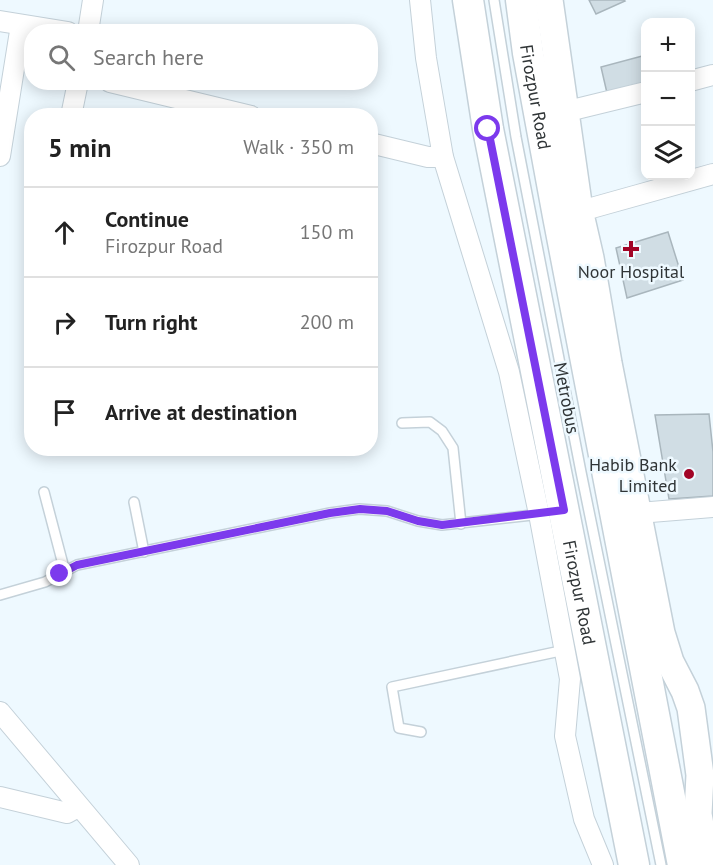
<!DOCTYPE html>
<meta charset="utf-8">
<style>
:root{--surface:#fff;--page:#f6f6f6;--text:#222;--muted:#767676;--line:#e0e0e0}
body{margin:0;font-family:"PT Sans",sans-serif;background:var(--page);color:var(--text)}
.controls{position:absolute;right:18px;top:18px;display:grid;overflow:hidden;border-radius:12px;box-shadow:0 3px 15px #0003}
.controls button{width:54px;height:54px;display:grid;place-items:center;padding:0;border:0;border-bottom:2px solid var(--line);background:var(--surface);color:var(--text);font:30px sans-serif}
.stop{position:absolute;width:18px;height:18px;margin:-14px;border:4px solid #7c3aed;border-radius:50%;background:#fff}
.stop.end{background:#7c3aed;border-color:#fff;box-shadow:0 2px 6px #0008}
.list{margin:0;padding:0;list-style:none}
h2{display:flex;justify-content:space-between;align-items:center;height:78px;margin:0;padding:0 24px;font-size:26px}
h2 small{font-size:20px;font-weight:400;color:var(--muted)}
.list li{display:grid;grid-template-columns:39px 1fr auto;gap:18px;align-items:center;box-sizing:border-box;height:90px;padding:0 24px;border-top:2px solid var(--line)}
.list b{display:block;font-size:22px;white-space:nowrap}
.list p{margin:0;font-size:20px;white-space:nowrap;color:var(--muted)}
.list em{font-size:20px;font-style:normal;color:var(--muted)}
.icon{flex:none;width:33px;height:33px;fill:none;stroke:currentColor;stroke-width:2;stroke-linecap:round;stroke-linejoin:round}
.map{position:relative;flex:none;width:713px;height:865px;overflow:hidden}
.search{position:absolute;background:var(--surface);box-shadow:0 3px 15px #0003;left:24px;top:24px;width:354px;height:66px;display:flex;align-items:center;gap:15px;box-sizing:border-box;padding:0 21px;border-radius:24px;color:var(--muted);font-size:22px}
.panel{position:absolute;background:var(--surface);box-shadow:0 3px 15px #0003;left:24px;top:108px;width:354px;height:348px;border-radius:24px}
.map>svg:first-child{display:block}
.building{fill:#d0dde4;stroke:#a9b6bd;stroke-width:1.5}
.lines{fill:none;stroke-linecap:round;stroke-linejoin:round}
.lane-casing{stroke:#c4d1d9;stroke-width:12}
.street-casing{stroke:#c4d1d9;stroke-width:22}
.secondary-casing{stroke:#c4d1d9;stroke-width:30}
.primary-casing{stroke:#c4d1d9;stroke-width:33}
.lane{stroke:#fff;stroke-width:9}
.street{stroke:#fff;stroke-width:20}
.secondary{stroke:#fff;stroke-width:27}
.primary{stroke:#fff;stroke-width:30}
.route{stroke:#7c3aed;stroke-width:8}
.poi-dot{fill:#a20426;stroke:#eef9ff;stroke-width:2}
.labels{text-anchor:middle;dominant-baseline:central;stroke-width:5;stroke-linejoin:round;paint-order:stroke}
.street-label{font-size:18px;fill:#303537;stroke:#eef9ff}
.poi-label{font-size:18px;fill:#303537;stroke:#eef9ff}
</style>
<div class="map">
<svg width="713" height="865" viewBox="0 0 713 865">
<rect width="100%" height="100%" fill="#eef9ff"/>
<g class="building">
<polygon points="589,0 624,0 625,1 596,14"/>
<polygon points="646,55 646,84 607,93 601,67"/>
<polygon points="668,232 683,280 627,298 616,248"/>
<polygon points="709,414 713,452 713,496 669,499 655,415"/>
</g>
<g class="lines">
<g class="lane-casing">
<g id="lane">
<polyline points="494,0 516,137 581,472 661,865"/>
<polyline points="402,423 430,422 442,431 453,448 461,524"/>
<polyline points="44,492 65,572"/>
<polyline points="134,502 144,552"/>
<polyline points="0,595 45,582 77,565 330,513 359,509 387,511 418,521 442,525 541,514"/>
<polyline points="421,732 399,728 392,687 565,650"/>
</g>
</g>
<g class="street-casing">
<g id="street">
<polyline points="420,0 426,58 443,157 509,372 539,514 570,679 565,736 584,819 603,865"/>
<polyline points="0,21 68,32"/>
<polyline points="88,32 93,0"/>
<polyline points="690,81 713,75"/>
<polyline points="110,82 251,116"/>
<polyline points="564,112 646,92"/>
<polyline points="71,116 78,82"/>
<polyline points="370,143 428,157 443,157"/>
<polyline points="0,156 21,25"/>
<polyline points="579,210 588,209 713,174"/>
<polyline points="626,514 713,507"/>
<polyline points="0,712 129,865"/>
<polyline points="0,797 67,813 78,807"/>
</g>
</g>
<g class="secondary-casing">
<polyline id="secondary" points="549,0 579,210 590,258 608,363 661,633 670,662 685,691 691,708 700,775 698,814 707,865"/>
</g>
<g class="primary-casing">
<g id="primary">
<path id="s1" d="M468 0 488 129 634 865"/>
<path id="s2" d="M521 0 528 53 558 216 683 865"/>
</g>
</g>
<use href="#lane" class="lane"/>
<use href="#street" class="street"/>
<use href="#secondary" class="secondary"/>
<use href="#primary" class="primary"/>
</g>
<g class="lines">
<polyline class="route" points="60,574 77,565 330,513 360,509 387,511 418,521 442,525 564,510 488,129"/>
</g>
<g class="poi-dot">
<path d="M628 240h6v6h6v6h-6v6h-6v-6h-6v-6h6z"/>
<circle cx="689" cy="474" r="6"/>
</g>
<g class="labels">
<g class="street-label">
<text stroke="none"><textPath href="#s2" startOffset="98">Firozpur Road</textPath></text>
<text transform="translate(567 398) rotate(79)">Metrobus</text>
<text stroke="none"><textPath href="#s1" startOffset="603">Firozpur Road</textPath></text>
</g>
<g class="poi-label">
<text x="631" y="271">Noor Hospital</text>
<text x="677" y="464" text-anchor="end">Habib Bank<tspan x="677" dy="21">Limited</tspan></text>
</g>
</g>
</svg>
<div class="controls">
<button>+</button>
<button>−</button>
<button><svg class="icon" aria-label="layers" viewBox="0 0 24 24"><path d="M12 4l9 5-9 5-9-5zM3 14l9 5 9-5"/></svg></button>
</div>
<div class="stop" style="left:488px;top:129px"></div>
<div class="stop end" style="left:60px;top:574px"></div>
<div class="search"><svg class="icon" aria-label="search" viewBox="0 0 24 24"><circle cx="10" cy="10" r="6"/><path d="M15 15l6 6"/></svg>Search here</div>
<section class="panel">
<h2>5 min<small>Walk · 350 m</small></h2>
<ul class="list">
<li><svg class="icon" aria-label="ahead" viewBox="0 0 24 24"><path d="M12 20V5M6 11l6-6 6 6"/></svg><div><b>Continue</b><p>Firozpur Road</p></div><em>150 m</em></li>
<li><svg class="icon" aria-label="right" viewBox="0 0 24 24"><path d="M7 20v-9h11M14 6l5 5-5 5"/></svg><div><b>Turn right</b></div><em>200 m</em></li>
<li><svg class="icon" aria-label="arrive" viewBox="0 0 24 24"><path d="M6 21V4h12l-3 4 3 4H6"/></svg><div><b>Arrive at destination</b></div></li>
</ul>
</section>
</div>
